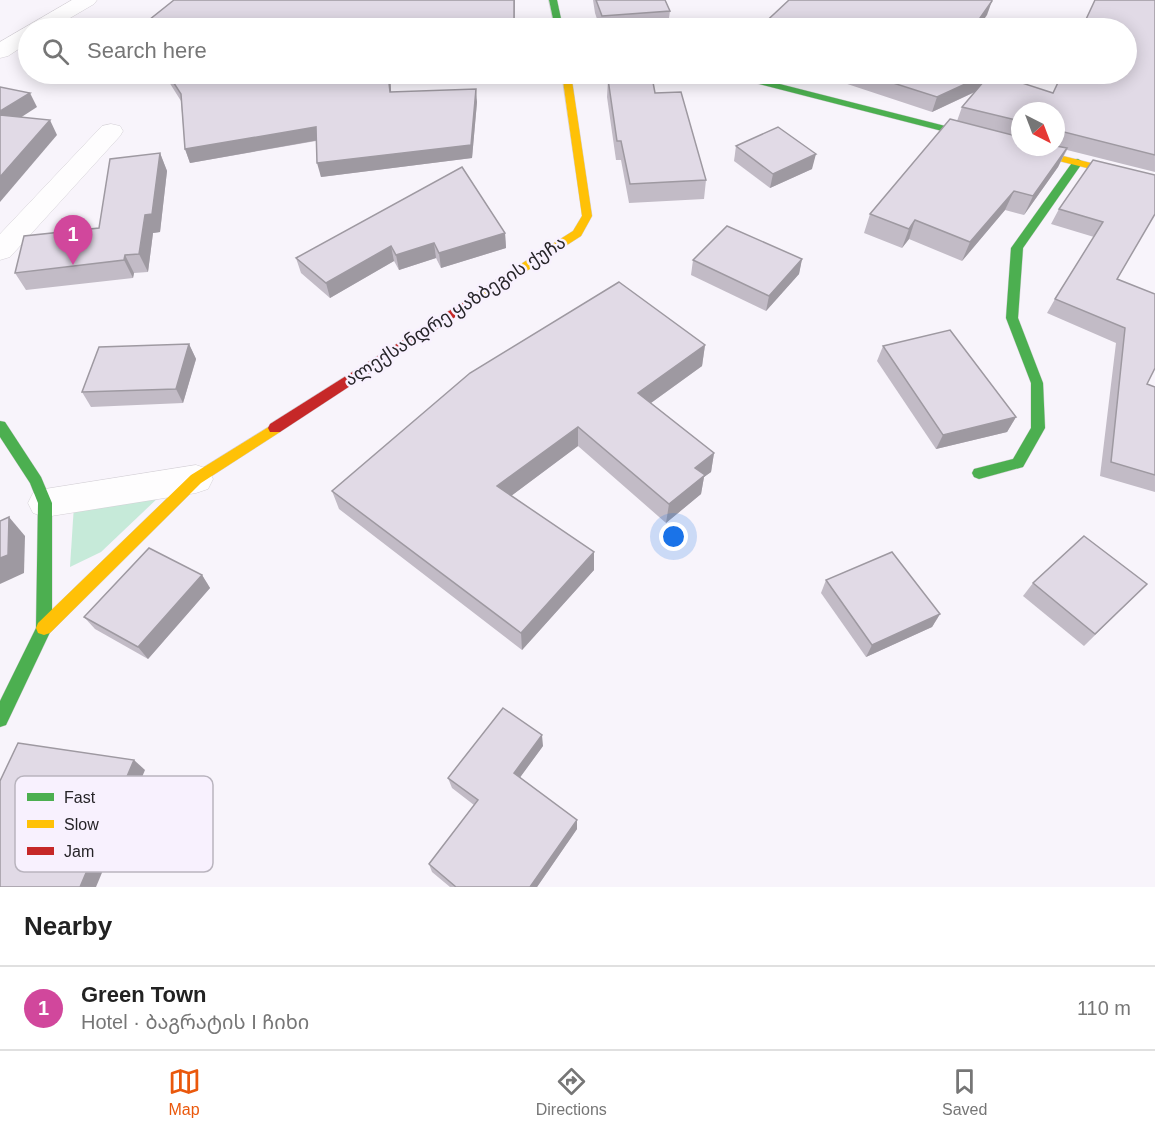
<!DOCTYPE html>
<meta charset="utf-8">
<style>
:root{--surface:#fff;--page:#f2f2f2;--text:#222;--muted:#767676;--line:#e0e0e0;--accent:#ea580c}
body{margin:0;font-family:Helvetica,"Noto Sans Georgian",sans-serif;background:var(--page);color:var(--text)}
.compass{position:absolute;left:1011px;top:102px;width:54px;height:54px;border-radius:50%;background:var(--surface);box-shadow:0 3px 15px #0003;rotate:138deg}
.you{position:absolute;left:674px;top:537px;width:21px;height:21px;margin:-15px;border:4px solid #fff;border-radius:50%;background:#1a73e8;box-shadow:0 0 0 9px #1a73e833}
.badge{display:grid;place-items:center;width:39px;height:39px;border-radius:50%;background:var(--accent);color:#fff;font-size:20px;font-weight:700}
.pin{position:absolute;translate:-50% -50px;filter:drop-shadow(0 2px 3px #0008)}
.pin::after{content:'';position:absolute;top:32px;width:21px;height:18px;background:inherit;clip-path:polygon(0 0,100% 0,50% 100%)}
.list{margin:0;padding:0;list-style:none}
h2{display:flex;justify-content:space-between;align-items:center;height:78px;margin:0;padding:0 24px;font-size:26px}
h2 small{font-size:20px;font-weight:400;color:var(--muted)}
.list li{display:grid;grid-template-columns:39px 1fr auto;gap:18px;align-items:center;box-sizing:border-box;height:84px;padding:0 24px;border-top:2px solid var(--line)}
.list b{display:block;font-size:22px;white-space:nowrap}
.list p{margin:0;font-size:20px;white-space:nowrap;color:var(--muted)}
.list em{font-size:20px;font-style:normal;color:var(--muted)}
.icon{flex:none;width:33px;height:33px;fill:none;stroke:currentColor;stroke-width:2;stroke-linecap:round;stroke-linejoin:round}
.map{position:relative;flex:none;width:1155px;height:887px;overflow:hidden}
.search{position:absolute;background:var(--surface);box-shadow:0 3px 15px #0003;left:18px;right:18px;top:18px;height:66px;display:flex;align-items:center;gap:15px;box-sizing:border-box;padding:0 21px;border-radius:33px;color:var(--muted);font-size:22px}
.sheet{height:162px;background:var(--surface)}
nav{display:flex;justify-content:space-around;align-items:center;box-sizing:border-box;height:84px;border-top:2px solid var(--line);background:var(--surface);font-size:16px;color:var(--muted)}
nav a{display:grid;justify-items:center;gap:3px}
nav .on{color:var(--accent)}
.map>svg:first-child{display:block}
.green{fill:#c6ead9}
.lines{fill:none;stroke-linecap:round;stroke-linejoin:round}
.street-casing{stroke:#d4d0d6;stroke-width:1}
.fast-casing{stroke:#d4d0d6;stroke-width:1}
.slow-casing{stroke:#d4d0d6;stroke-width:1}
.jam-casing{stroke:#d4d0d6;stroke-width:1}
.street{fill:#fefdfe;fill-rule:evenodd}
.fast{fill:#4caf50;fill-rule:evenodd}
.slow{fill:#ffc107;fill-rule:evenodd}
.jam{fill:#c62828;fill-rule:evenodd}
.wall{fill:#c2bbc6;fill-rule:evenodd}
.shaded-wall{fill:#9e99a1}
.building{fill:#e1dae6;stroke:#9e99a1;stroke-width:1.5}
.labels{text-anchor:middle;dominant-baseline:central;stroke-width:5;stroke-linejoin:round;paint-order:stroke}
.street-label{font-size:18px;fill:#262428;stroke:#f8f1fe}
.key{fill:#f8f1fe;stroke:#b9b4be;stroke-width:1.5}
.key-label{font-size:16px;fill:#262428}
</style>
<div class="map">
<svg width="1155" height="887" viewBox="0 0 1155 887">
<rect width="100%" height="100%" fill="#f8f4fb"/>
<polygon class="green" points="161,495 101,552 70,567 74,505"/>
<g class="lines">
<g class="street-casing">
<g id="street">
<polygon points="72,0 97,0 94,4 53,28 28,28 28,43 8,56 0,58 0,42"/>
<polygon points="111,124 120,126 123,131 120,136 10,257 0,260 0,234 102,126"/>
<polygon points="196,465 208,469 213,479 208,489 196,493 45,517 33,513 28,503 33,493 45,489"/>
</g>
</g>
<g class="fast-casing">
<g id="fast">
<polygon points="549,0 557,0 563,28 555,28"/>
<polygon points="727,74 740,74 1020,145 1020,147 1063,156 1064,158 1059,161 1055,160 728,76"/>
<polygon points="1078,159 1083,162 1023,248 1018,318 1043,383 1045,428 1023,467 979,479 974,477 972,473 974,469 1013,459 1031,428 1031,383 1006,318 1011,248 1074,160"/>
<polygon points="0,421 5,422 41,477 52,503 52,628 6,725 0,727 0,701 36,628 38,503 30,483 0,437"/>
</g>
</g>
<g class="slow-casing">
<g id="slow">
<polygon points="562,74 571,74 592,216 581,236 472,306 464,306 462,303 464,300 573,231 582,216"/>
<polygon points="1059,155 1155,179 1155,185 1055,160 1054,158"/>
<polygon points="275,423 280,424 282,428 280,432 201,483 50,633 44,635 38,633 36,628 38,623 191,475"/>
</g>
</g>
<g class="jam-casing">
<polygon id="jam" points="468,299 474,303 472,306 280,432 270,432 268,428 270,424"/>
</g>
<use href="#street" class="street"/>
<use href="#fast" class="fast"/>
<use href="#slow" class="slow"/>
<use href="#jam" class="jam"/>
</g>
<g class="wall">
<polygon points="174,0 515,0 514,28 138,28"/>
<polygon points="593,0 665,0 670,11 668,25 628,28 600,28 595,13"/>
<path d="M1155 0V172L1067 150 1058 167 1024 215 1005 210 962 261 909 239 902 248 864 233 870 214 957 121 962 107 975 92 932 112 817 74H990L1053 93ZM1020 111H1056V147H1020Z"/>
<polygon points="164,74 390,74 391,92 477,102 472,158 321,177 316,141 190,163 185,149 181,101"/>
<polygon points="608,79 655,93 706,180 704,199 629,203 621,160 616,160 607,97"/>
<polygon points="736,146 812,169 770,188 734,161"/>
<polygon points="160,153 167,171 160,232 153,233 148,272 134,273 133,278 26,290 15,273 99,228"/>
<polygon points="1155,175 1117,279 1147,384 1155,387 1155,492 1100,476 1116,343 1047,313 1055,299 1094,237 1051,224 1059,209"/>
<polygon points="505,233 506,248 441,268 436,258 399,270 394,261 330,298 301,273 296,258"/>
<polygon points="802,259 799,274 766,311 691,275 693,260"/>
<polygon points="189,344 196,359 183,403 91,407 82,392"/>
<polygon points="705,345 702,366 651,403 714,453 711,472 704,477 701,494 666,523 578,446 511,496 594,570 522,650 339,509 332,491"/>
<polygon points="883,346 1016,417 1007,432 936,449 877,361"/>
<polygon points="202,575 210,588 148,659 95,629 84,617"/>
<polygon points="826,580 940,614 932,627 866,657 821,593"/>
<polygon points="1033,583 1147,584 1084,646 1023,596"/>
<polygon points="543,746 520,777 577,829 537,887 450,887 432,872 429,864 474,805 452,788 448,778"/>
</g>
<g class="shaded-wall">
<polygon points="514,0 515,0 514,28"/>
<polygon points="992,1 987,15 978,28 973,28"/>
<polygon points="388,74 390,74 392,106 390,92"/>
<polygon points="987,74 990,74 985,87 932,112 937,97"/>
<polygon points="476,89 477,102 472,158 321,177 317,163"/>
<polygon points="30,93 37,107 3,129 0,123 0,111"/>
<polygon points="50,120 57,135 0,202 0,177"/>
<polygon points="316,127 319,140 190,163 185,149"/>
<polygon points="1067,148 1058,167 1024,215 1033,196"/>
<polygon points="160,153 167,171 160,232 153,233 148,272 139,254 145,215"/>
<polygon points="816,154 812,169 770,188 773,174"/>
<polygon points="1014,191 1005,210 962,261 970,242"/>
<polygon points="915,220 909,239 902,248 909,229"/>
<polygon points="505,233 506,248 441,268 439,253"/>
<polygon points="434,243 436,258 399,270 396,255"/>
<polygon points="391,246 394,261 330,298 326,283"/>
<polygon points="125,255 134,273 133,278 124,260"/>
<polygon points="802,259 799,274 766,311 769,296"/>
<polygon points="189,344 196,359 183,403 176,389"/>
<polygon points="705,345 702,366 637,413 638,393"/>
<polygon points="1016,417 1007,432 936,449 943,435"/>
<polygon points="578,427 578,446 499,505 497,486"/>
<polygon points="714,453 711,472 704,477 701,494 666,523 669,504 695,468"/>
<polygon points="9,517 25,536 24,573 0,584 0,558"/>
<polygon points="594,552 594,570 522,650 521,633"/>
<polygon points="202,575 210,588 148,659 138,647"/>
<polygon points="940,614 932,627 866,657 872,645"/>
<polygon points="542,735 543,746 516,783 514,773"/>
<polygon points="134,760 145,770 96,887 80,887"/>
<polygon points="577,820 577,829 537,887 530,887"/>
</g>
<g class="building">
<polygon points="174,0 514,0 514,25 472,28 139,28"/>
<polygon points="596,0 665,0 670,11 602,16"/>
<polygon points="789,0 992,0 992,1 973,28 759,28"/>
<polygon points="1095,0 1155,0 1155,155 1056,130 1056,111 1020,111 1020,121 962,107 990,74 994,74 1053,93 1062,74 1126,74 1126,28 1082,28"/>
<polygon points="168,74 388,74 390,92 476,89 471,145 317,163 316,127 185,149 181,94"/>
<polygon points="865,74 987,74 937,97"/>
<polygon points="652,77 655,93 681,92 706,180 630,184 621,141 617,141 608,79"/>
<polygon points="0,87 30,93 0,111"/>
<polygon points="0,115 50,120 0,177"/>
<polygon points="950,119 1020,137 1020,147 1056,147 1056,146 1067,148 1033,196 1014,191 970,242 915,220 909,229 870,214"/>
<polygon points="778,127 816,154 773,174 736,146"/>
<polygon points="160,153 152,214 145,215 139,254 125,255 124,260 15,273 24,236 99,228 110,159"/>
<polygon points="1093,160 1155,175 1155,214 1117,279 1155,294 1155,368 1147,384 1155,387 1155,475 1111,462 1125,328 1055,299 1103,222 1059,209"/>
<polygon points="462,167 505,233 439,253 434,243 396,255 391,246 326,283 296,258"/>
<polygon points="727,226 802,259 769,296 693,260"/>
<polygon points="619,282 705,345 638,393 714,453 695,468 705,475 669,504 578,427 497,486 594,552 521,633 332,491 470,373"/>
<polygon points="950,330 1016,417 943,435 883,346"/>
<polygon points="189,344 176,389 82,392 99,347"/>
<polygon points="9,517 8,555 0,558 0,521"/>
<polygon points="1084,536 1147,584 1095,634 1033,583"/>
<polygon points="149,548 202,575 138,647 84,617"/>
<polygon points="892,552 940,614 872,645 826,580"/>
<polygon points="503,708 542,735 514,773 577,820 530,887 456,887 429,864 478,800 448,778"/>
<polygon points="18,743 134,760 80,887 0,887 0,781"/>
</g>
<g class="labels">
<g class="street-label">
<text transform="translate(455 311) rotate(-33)">ალექსანდრე ყაზბეგის ქუჩა</text>
</g>
</g>
<rect x="15" y="776" width="198" height="96" rx="9" class="key"/>
<rect x="27" y="793" width="27" height="8" fill="#4caf50"/>
<rect x="27" y="820" width="27" height="8" fill="#ffc107"/>
<rect x="27" y="847" width="27" height="8" fill="#c62828"/>
<g class="key-label">
<text x="64" y="803">Fast</text>
<text x="64" y="830">Slow</text>
<text x="64" y="857">Jam</text>
</g>
</svg>
<svg class="compass" viewBox="-18 -18 36 36"><path d="M0-13l5 13h-10z" fill="#e53935"/><path d="M0 13l5-13h-10z" fill="#767676"/></svg>
<div class="you"></div>
<div class="pin badge" style="left:73px;top:265px;background:#d1479c">1</div>
<div class="search"><svg class="icon" aria-label="search" viewBox="0 0 24 24"><circle cx="10" cy="10" r="6"/><path d="M15 15l6 6"/></svg>Search here</div>
</div>
<section class="sheet">
<h2>Nearby<small></small></h2>
<ul class="list">
<li><span class="badge" style="background:#d1479c">1</span><div><b>Green Town</b><p>Hotel · ბაგრატის I ჩიხი</p></div><em>110 m</em></li>
</ul>
</section>
<nav>
<a class="on"><svg class="icon" aria-label="map" viewBox="0 0 24 24"><path d="M3 6l6-2 6 2 6-2v14l-6 2-6-2-6 2zM9 4v14M15 6v14"/></svg>Map</a>
<a><svg class="icon" aria-label="directions" viewBox="0 0 24 24"><path d="M12 3l9 9-9 9-9-9zM9 14v-3h6M13 9l2 2-2 2"/></svg>Directions</a>
<a><svg class="icon" aria-label="saved" viewBox="0 0 24 24"><path d="M7 4h10v16l-5-4-5 4z"/></svg>Saved</a>
</nav>
